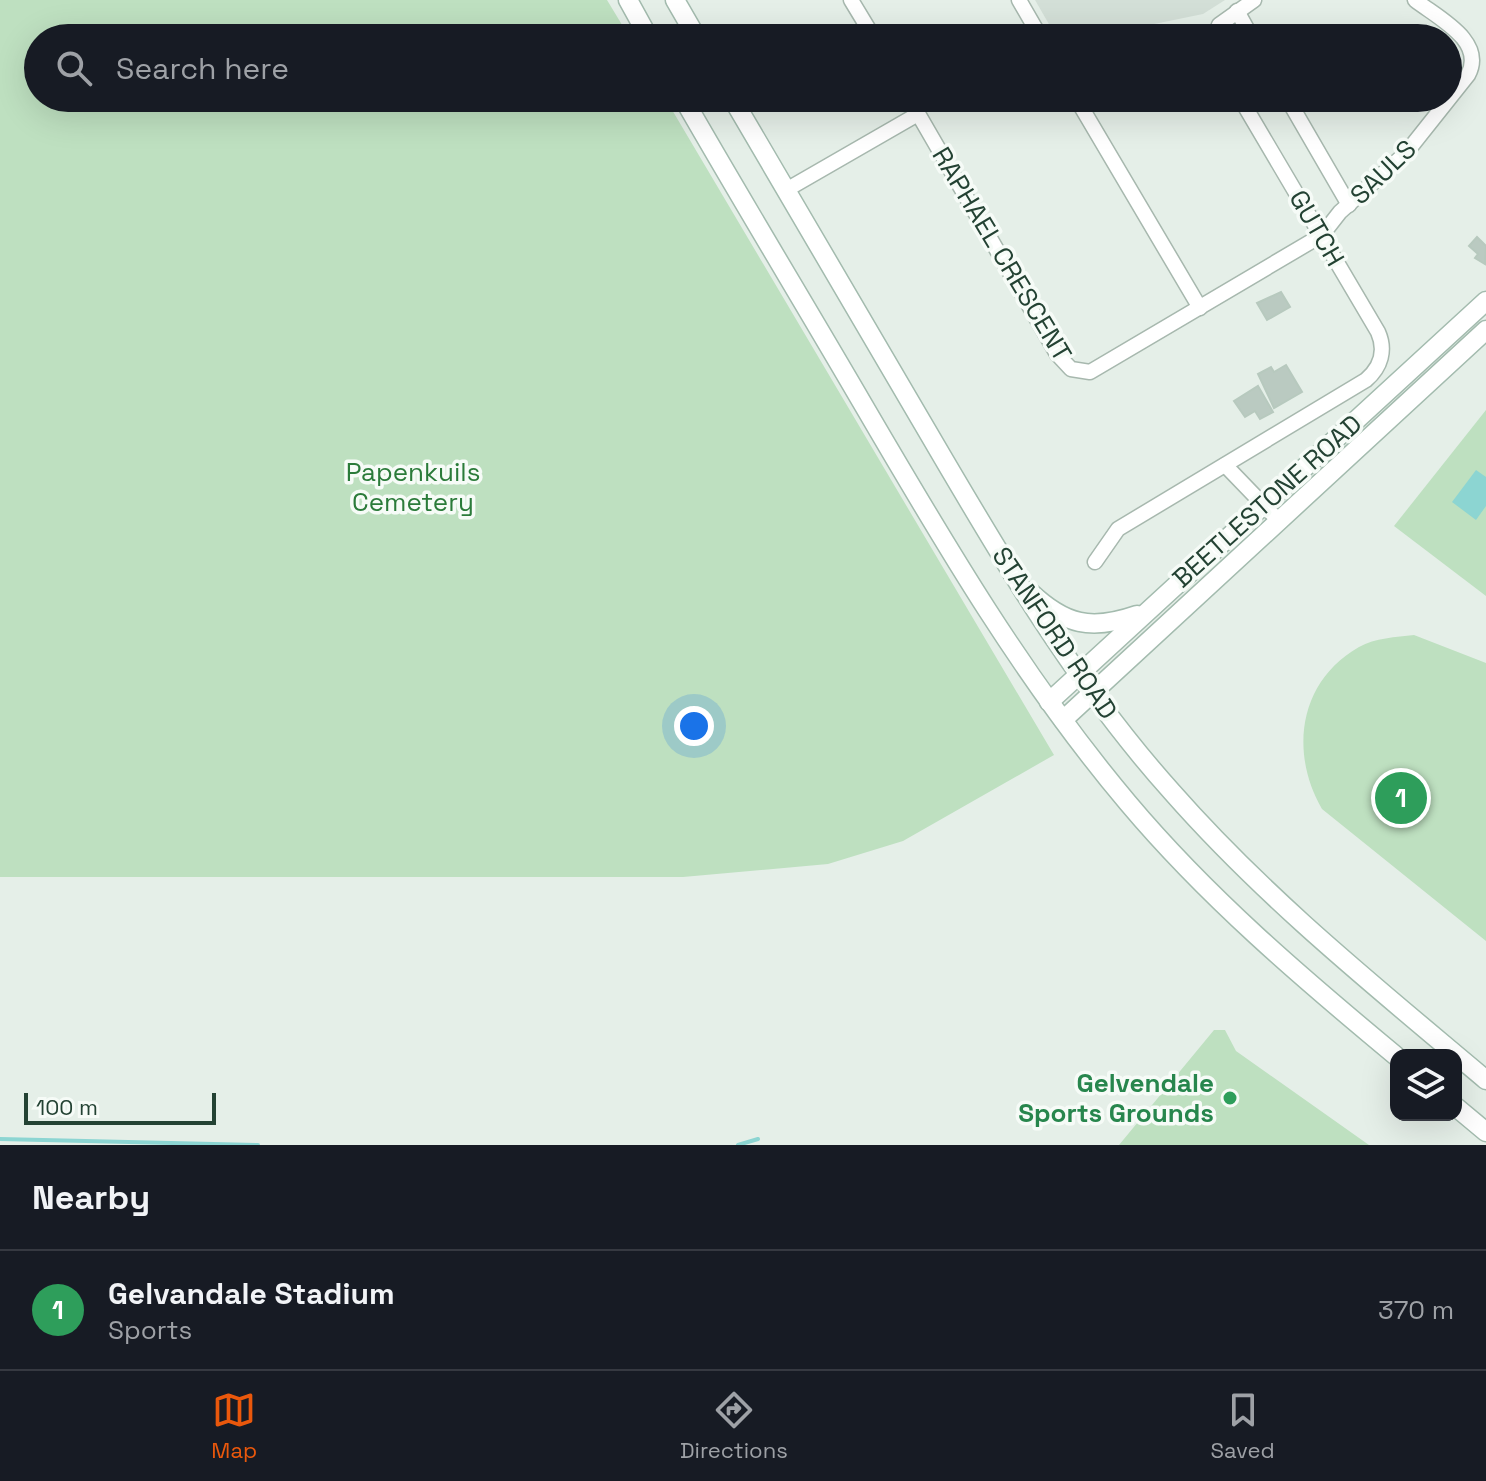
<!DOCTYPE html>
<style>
:root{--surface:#171b24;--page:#242831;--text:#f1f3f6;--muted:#9ea1a6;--line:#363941;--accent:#ea580c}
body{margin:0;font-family:"Space Grotesk",sans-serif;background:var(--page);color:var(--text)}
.controls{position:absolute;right:24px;bottom:24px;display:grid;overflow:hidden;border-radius:16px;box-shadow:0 8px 32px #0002}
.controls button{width:72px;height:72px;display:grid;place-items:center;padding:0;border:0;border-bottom:2px solid var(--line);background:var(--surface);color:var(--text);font:40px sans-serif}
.scale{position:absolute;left:24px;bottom:20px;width:192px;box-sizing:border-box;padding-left:8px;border:4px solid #234233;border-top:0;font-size:22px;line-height:28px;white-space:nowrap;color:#234233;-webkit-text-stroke:6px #f6fbf7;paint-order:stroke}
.you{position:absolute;left:694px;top:726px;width:28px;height:28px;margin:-20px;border:6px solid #fff;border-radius:50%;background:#1a73e8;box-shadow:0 0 0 12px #1a73e833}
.badge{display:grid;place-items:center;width:52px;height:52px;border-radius:50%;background:var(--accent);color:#fff;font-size:26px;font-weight:700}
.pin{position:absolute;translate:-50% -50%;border:4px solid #fff;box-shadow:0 2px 8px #0006}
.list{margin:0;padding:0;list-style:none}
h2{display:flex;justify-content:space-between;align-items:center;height:104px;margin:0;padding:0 32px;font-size:34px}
h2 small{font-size:26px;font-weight:400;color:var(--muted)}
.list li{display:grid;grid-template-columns:52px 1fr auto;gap:24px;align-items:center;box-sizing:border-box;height:120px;padding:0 32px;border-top:2px solid var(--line)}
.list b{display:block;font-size:30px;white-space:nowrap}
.list p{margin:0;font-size:26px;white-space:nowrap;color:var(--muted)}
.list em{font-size:26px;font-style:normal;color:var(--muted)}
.icon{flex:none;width:44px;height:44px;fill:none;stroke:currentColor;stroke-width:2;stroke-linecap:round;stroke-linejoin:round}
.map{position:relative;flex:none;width:1486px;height:1145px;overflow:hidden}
.search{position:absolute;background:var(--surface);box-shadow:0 8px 32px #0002;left:24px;right:24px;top:24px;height:88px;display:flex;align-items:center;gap:20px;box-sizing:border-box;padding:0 28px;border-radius:44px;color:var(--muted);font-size:30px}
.sheet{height:224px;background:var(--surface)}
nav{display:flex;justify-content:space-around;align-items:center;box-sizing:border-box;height:112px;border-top:2px solid var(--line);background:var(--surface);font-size:22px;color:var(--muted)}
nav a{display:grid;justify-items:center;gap:4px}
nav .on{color:var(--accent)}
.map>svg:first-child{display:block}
.built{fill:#d3dfd7}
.green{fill:#bee0c0}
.water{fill:#8cd5d2}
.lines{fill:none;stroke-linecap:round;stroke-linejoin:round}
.stream{stroke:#8cd5d2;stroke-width:4}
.building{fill:#bacac1;stroke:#b7c9be;stroke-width:2}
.street-casing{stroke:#a7b8ae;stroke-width:17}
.secondary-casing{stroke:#a3bbae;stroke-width:21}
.street{stroke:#fff;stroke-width:14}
.secondary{stroke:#fff;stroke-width:18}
.leisure-dot{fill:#2e9e5b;stroke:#f6fbf7;stroke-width:3}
.labels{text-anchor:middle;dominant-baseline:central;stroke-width:7;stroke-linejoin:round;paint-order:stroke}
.street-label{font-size:26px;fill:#234233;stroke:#f6fbf7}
.park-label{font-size:26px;fill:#2b7b3a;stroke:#f6fbf7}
.leisure-label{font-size:26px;font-weight:bold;fill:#27864d;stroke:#f6fbf7;text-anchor:end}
</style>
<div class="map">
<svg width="1486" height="1145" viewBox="0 0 1486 1145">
<rect width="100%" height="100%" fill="#e5efe8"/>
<polygon class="built" points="1035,0 1225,0 1203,14 1086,38 1057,38"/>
<g class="green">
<polygon points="0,0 607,0 630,38 38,38 38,98 665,98 1054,755 903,841 828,864 683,877 0,877"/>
<polygon points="1486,410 1486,596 1394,526"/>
<path d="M1414 635 1486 663V941L1322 809C1289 752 1299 681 1359 647 1375 638 1396 637 1414 635Z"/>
<polygon points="1214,1030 1225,1030 1236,1051 1369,1145 1119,1145"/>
</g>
<polygon class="water" points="1476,470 1486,477 1486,506 1476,520 1452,502"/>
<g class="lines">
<g class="stream">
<polyline points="0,1139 258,1145"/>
<polyline points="738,1145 758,1139"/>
</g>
</g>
<g class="building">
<polygon points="1477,237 1486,246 1485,264 1475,258 1478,254 1469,246"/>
<polygon points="1281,292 1290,307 1267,320 1257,303"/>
<polygon points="1286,365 1302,392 1274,408 1258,374 1271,367 1274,372"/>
<polygon points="1258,386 1273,412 1260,419 1255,411 1245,417 1234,401"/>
</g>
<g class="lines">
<g class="street-casing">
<g id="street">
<polyline points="851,0 874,38"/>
<polyline points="1019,0 1041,38"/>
<polyline points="1237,11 1252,38"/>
<polyline points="1214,38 1219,25 1254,0"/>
<path d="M909 98 1057 354 1071 369 1090 372 1322 235 1340 212 1406 153 1468 75C1486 41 1438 18 1415 0"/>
<polyline points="1076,98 1200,308"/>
<polyline points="1287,98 1349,205"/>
<polyline points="786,190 918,114"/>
<polyline points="1225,465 1280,522"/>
<path d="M1095 562 1118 529 1366 380C1381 367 1386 350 1378 332L1240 98"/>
</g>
</g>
<g class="secondary-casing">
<g id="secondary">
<polyline points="628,0 649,38"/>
<polyline points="675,0 697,38"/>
<path d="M683 98C742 201 804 303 864 406 944 543 1025 681 1128 803 1207 897 1302 978 1396 1056"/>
<path d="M732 98C798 210 864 322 929 434 1002 559 1075 684 1172 792 1267 900 1377 988 1486 1080"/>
<path d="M1030 592C1065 625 1091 631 1137 615"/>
<polyline points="1049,702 1486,301"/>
<polyline points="1063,720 1486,330"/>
<polyline points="1456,1107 1486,1132"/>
</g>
</g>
<use href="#street" class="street"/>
<use href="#secondary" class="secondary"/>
</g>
<circle class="leisure-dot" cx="1230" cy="1098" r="8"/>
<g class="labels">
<g class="street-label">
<text transform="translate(1383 172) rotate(-44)">SAULS</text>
<text transform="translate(1317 228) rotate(60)">GUTCH</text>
<text transform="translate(1002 254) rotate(59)">RAPHAEL CRESCENT</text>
<text transform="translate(1267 501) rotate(-42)">BEETLESTONE ROAD</text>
<text transform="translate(1055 633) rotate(56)">STANFORD ROAD</text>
</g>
<g class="park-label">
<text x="413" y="472">Papenkuils<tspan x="413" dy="30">Cemetery</tspan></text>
</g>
<g class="leisure-label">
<text x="1214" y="1083">Gelvendale<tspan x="1214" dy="30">Sports Grounds</tspan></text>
</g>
</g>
</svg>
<div class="controls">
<button><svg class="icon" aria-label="layers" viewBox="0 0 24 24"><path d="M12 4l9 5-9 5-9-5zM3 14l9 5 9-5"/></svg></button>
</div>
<div class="scale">100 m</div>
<div class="you"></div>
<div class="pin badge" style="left:1401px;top:798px;background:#2e9e5b">1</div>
<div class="search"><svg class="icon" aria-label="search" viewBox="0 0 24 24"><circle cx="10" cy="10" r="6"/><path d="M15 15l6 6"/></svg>Search here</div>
</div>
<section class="sheet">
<h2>Nearby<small></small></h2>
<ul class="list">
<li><span class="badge" style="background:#2e9e5b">1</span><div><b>Gelvandale Stadium</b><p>Sports</p></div><em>370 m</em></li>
</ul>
</section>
<nav>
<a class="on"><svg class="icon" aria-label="map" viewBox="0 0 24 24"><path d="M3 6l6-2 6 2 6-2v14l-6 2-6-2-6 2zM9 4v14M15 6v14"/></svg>Map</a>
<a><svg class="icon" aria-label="directions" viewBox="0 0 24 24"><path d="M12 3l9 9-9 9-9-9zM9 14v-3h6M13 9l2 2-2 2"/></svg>Directions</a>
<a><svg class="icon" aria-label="saved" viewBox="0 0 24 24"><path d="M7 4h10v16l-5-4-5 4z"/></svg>Saved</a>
</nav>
